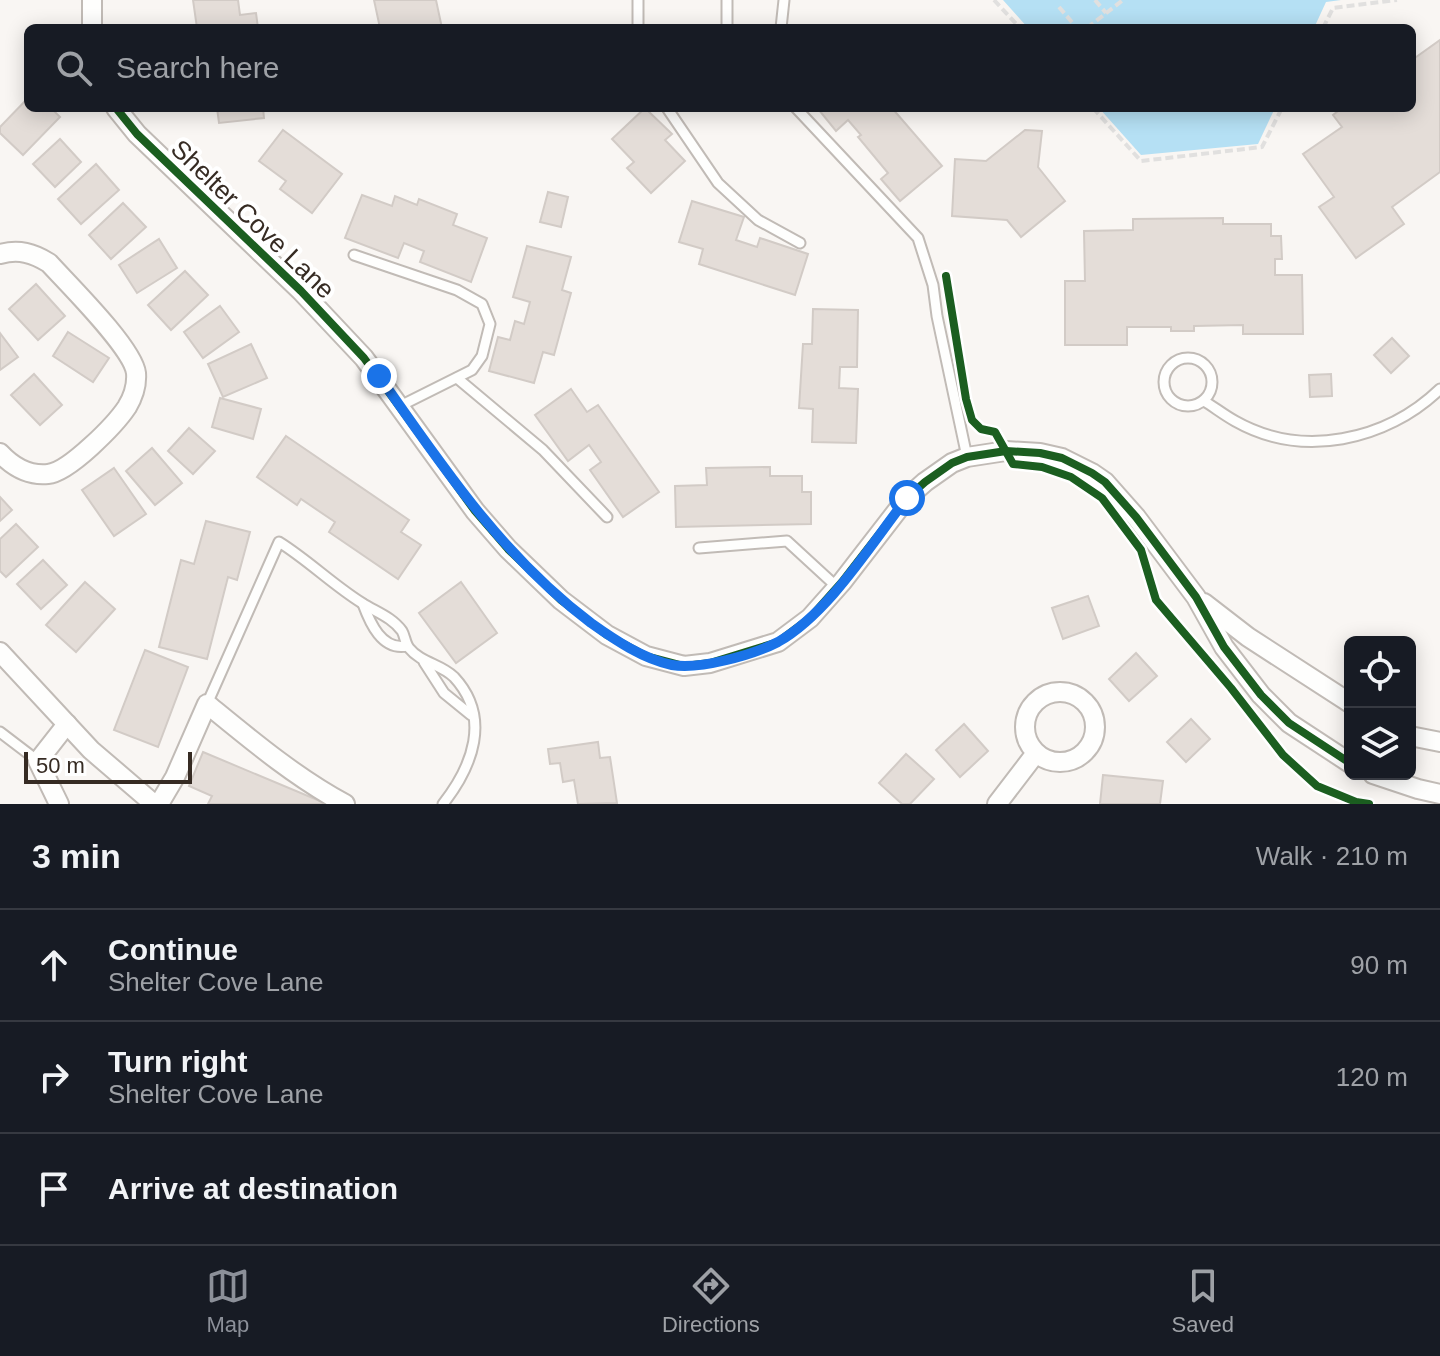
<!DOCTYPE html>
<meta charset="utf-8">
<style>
:root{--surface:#171b24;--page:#20242c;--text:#f1f3f6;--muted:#9ea1a6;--line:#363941;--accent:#8c9099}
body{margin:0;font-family:Helvetica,sans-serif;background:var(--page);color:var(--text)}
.controls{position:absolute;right:24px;bottom:24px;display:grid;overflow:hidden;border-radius:12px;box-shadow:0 4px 20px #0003}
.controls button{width:72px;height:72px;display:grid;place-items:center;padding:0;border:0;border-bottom:2px solid var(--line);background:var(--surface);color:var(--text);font:40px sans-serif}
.scale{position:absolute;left:24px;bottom:20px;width:168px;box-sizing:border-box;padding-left:8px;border:4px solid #362b23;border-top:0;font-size:22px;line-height:28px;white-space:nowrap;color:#362b23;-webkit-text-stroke:6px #fff;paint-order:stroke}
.stop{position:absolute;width:24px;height:24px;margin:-18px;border:6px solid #1a73e8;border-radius:50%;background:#fff}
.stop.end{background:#1a73e8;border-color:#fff;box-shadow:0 2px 8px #0008}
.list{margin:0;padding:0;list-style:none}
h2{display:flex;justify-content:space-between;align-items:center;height:104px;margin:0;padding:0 32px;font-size:34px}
h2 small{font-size:26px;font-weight:400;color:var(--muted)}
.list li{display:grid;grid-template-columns:52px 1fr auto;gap:24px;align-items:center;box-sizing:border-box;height:112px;padding:0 32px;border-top:2px solid var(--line)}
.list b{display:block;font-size:30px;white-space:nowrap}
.list p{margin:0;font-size:26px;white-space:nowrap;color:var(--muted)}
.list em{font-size:26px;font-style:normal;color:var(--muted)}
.icon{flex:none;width:44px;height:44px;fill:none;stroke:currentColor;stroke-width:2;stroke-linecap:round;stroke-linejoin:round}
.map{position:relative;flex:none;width:1440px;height:804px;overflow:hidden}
.search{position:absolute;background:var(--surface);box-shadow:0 4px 20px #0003;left:24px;right:24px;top:24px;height:88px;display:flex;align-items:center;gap:20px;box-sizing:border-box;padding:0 28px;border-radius:12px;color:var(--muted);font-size:30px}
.sheet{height:440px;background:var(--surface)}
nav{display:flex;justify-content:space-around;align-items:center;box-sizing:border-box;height:112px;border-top:2px solid var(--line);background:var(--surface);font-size:22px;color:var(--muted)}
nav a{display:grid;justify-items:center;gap:4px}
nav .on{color:var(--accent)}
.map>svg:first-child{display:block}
.water{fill:#b5e0f4}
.building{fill:#e4ddd8;stroke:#d2cbc6;stroke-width:2}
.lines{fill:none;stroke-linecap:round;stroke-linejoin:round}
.service-casing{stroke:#c1bbb6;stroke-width:13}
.minor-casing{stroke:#c1bbb6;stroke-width:22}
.path{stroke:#e1e0df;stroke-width:4;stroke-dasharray:8 4;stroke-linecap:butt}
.service{stroke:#fefefd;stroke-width:9}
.minor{stroke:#fefefd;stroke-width:18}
.cycleway-casing{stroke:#fff;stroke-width:13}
.cycleway{stroke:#1b5e20;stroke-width:8}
.route{stroke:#1a73e8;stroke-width:10}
.labels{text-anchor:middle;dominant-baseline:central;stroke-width:8;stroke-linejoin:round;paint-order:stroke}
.street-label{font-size:26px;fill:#362b23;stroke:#fff}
</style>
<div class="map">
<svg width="1440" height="804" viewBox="0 0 1440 804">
<rect width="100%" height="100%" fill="#f9f6f3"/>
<g class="water">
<polygon points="1003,0 1341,0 1326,2 1314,28 1028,28"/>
<polygon points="1099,108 1275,108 1258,144 1141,155"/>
</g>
<g class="building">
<polygon points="193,0 238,0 240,15 256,13 258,28 197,28"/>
<polygon points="374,0 436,0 442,28 380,28"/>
<polygon points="1440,40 1440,172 1392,207 1404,224 1356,258 1319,207 1334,197 1303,154 1342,127 1333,115 1342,108 1412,108 1412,60"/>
<polygon points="28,98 28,108 51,108 60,117 23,155 0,133 0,127"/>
<polygon points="217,108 263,108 264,118 219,123"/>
<polygon points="645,108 672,134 665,140 685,161 651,193 627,168 634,162 612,139"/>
<polygon points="821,108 892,108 942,166 900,201 881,179 888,173 858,137 861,135 848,120 836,131 819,110"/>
<polygon points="283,130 342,174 312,213 280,189 286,181 259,161"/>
<polygon points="1025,130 1042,131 1038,167 1065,201 1021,237 1007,220 952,216 955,159 986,161"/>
<polygon points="60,139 81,162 55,187 33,164"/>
<polygon points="96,164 119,190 81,224 58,199"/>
<polygon points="548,192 568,197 561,227 540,222"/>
<polygon points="362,195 392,206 395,196 417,205 419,199 457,214 453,225 487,238 471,282 420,262 424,251 404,243 398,258 345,238"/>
<polygon points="692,201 744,217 736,240 757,247 760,238 808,254 795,295 699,264 703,249 679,242"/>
<polygon points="123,203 146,227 111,259 89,235"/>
<polygon points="1223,218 1223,224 1271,224 1271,236 1281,236 1282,259 1275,259 1275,275 1302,275 1303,334 1243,334 1243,325 1194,326 1194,331 1171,331 1171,327 1127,327 1127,345 1065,345 1065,281 1085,281 1084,231 1133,230 1133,219"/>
<polygon points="159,239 177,268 137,293 119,265"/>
<polygon points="527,246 571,257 562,290 571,293 554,355 543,352 534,383 489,371 498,337 510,340 515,321 524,324 530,302 513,297"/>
<polygon points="185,271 208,295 171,330 148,305"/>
<polygon points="36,284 65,316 38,340 9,309"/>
<polygon points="220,306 239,332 203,358 184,332"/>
<polygon points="813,309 858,310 857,367 840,367 839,388 858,389 856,443 812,442 813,409 799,408 803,344 812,344"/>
<polygon points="68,332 109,358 93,382 53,356"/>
<polygon points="0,333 18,357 0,370"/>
<polygon points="1392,338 1409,356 1391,373 1374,355"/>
<polygon points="251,344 267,378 223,397 208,364"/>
<polygon points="34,374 62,405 40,425 11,395"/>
<polygon points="1331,374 1332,396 1310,397 1309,375"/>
<polygon points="571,389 587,412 598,405 659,492 623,517 590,470 601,462 589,445 568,461 535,415"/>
<polygon points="220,398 261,409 253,439 212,427"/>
<polygon points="189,428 215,451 193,474 168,451"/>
<polygon points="286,436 409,520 401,532 421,545 398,579 329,532 335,522 301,499 297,505 257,477"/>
<polygon points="152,448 182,483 155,505 126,471"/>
<polygon points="770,467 770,476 802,476 802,492 811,492 811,524 676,527 675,486 707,485 706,468"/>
<polygon points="114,468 146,514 114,536 82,490"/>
<polygon points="0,497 12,510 0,521"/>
<polygon points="206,521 250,532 237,580 228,577 207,659 159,647 181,560 194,564"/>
<polygon points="16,524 38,547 6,577 0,571 0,539"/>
<polygon points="43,560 67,585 41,609 17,584"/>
<polygon points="85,582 115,609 76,652 46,625"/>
<polygon points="461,582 497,633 456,663 419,613"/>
<polygon points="1088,596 1099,626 1063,639 1052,608"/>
<polygon points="145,650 188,667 158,747 114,730"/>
<polygon points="1136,653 1157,676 1129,701 1109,679"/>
<polygon points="1191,719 1210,739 1186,762 1167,742"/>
<polygon points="964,724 988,751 960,777 936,750"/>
<polygon points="598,742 600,758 610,757 617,803 578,804 574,780 563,782 560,763 550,764 548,749"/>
<polygon points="203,752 327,804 208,804 212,796 189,786"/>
<polygon points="906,754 934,779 910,804 902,804 879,783"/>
<polygon points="1103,775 1163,781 1160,804 1100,804"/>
</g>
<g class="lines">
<g class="service-casing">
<g id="service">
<polyline points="638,0 638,28"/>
<polyline points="727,0 727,28"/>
<polyline points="781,28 784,0"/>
<polyline points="667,108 718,183 758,220 800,243"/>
<polyline points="796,108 918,238 933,285 937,316 967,457"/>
<polyline points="354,255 457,290 482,304 490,324 482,356 472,370 400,406"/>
<circle cx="1188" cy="382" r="24"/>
<polyline points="457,378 543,450 607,517"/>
<path d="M1204 401C1214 407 1224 415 1235 421 1302 459 1386 441 1440 389"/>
<polyline points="699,548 787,541 837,587"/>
<path d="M363 604C370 623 382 651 407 646"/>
<polyline points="424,662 444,693 471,715"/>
<path d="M207 704 279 542C308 560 333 585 362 603 376 612 392 617 402 631 405 636 405 643 409 648 421 663 441 664 454 677 492 718 472 767 443 804"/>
<polyline points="0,732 38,761"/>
</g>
</g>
<g class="minor-casing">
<g id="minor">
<polyline points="92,28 92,0"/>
<polyline points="116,108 137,134 301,291 364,358 475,511 508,549 561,600 607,635 646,656 684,666 710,663 778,642 810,618 842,582 907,498 925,482 952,463 967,457 1006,451 1040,453 1062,458 1092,473 1105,482 1136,517 1196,597 1224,647 1261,695 1289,723 1350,763"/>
<path d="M0 254C19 249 33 253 49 263 68 284 133 348 136 373 137 385 133 397 127 407 115 425 69 472 48 474 28 476 13 467 0 453"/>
<polyline points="1204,603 1248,637 1350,703"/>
<polyline points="0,652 91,750 154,804"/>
<circle cx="1060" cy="727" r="35"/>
<polyline points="1410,736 1440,742"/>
<polyline points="1373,774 1418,789 1440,794"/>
<polyline points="59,804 38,761 67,724"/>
<path d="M159 804 175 777 207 704C251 740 295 777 345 804"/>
<polyline points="997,804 1036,753"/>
</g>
</g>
<g class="path">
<polyline points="994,0 1020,28"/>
<polyline points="1095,0 1106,13"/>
<polyline points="1059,7 1077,28"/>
<polyline points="1087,28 1123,0"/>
<polyline points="1323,28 1333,8 1397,0"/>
<polyline points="1093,108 1141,161 1262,147 1282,108"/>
</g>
<use href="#service" class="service"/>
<use href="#minor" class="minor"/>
<g class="cycleway-casing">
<g id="cycleway">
<polyline points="116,108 137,134 301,291 364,358 475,511 508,549 561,600 607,635 646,656 684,666 710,663 778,642 810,618 842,582 907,498 925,482 952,463 967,457 1006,451 1040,453 1062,458 1092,473 1105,482 1136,517 1196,597 1224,647 1261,695 1289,723 1350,763"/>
<polyline points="946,276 966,399 972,420 981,429 995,432 1013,464 1042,467 1071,477 1102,498 1141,550 1156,600 1231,688 1283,755 1317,786 1356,802 1369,804"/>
</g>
</g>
<use href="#cycleway" class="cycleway"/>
</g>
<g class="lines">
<path class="route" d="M379 376C442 466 502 556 591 623 615 640 643 659 672 665 699 670 753 655 778 642 829 613 871 544 907 498"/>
</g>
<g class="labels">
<g class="street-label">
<text transform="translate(253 219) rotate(44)">Shelter Cove Lane</text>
</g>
</g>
</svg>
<div class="controls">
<button><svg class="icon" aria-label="locate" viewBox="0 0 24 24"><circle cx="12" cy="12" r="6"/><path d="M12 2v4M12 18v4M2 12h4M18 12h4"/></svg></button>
<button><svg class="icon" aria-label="layers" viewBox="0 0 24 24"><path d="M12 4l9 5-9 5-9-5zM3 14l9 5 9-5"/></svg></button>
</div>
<div class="scale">50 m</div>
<div class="stop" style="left:907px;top:498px"></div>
<div class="stop end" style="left:379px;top:376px"></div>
<div class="search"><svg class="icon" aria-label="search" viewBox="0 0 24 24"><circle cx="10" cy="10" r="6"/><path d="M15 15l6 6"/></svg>Search here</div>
</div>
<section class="sheet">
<h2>3 min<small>Walk · 210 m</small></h2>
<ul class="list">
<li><svg class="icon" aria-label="ahead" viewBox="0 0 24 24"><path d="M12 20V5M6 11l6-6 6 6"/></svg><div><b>Continue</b><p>Shelter Cove Lane</p></div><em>90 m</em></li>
<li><svg class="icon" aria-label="right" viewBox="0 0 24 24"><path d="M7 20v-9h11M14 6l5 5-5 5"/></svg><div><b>Turn right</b><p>Shelter Cove Lane</p></div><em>120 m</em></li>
<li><svg class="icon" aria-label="arrive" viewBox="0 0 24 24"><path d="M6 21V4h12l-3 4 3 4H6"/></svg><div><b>Arrive at destination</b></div></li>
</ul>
</section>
<nav>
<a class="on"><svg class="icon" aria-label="map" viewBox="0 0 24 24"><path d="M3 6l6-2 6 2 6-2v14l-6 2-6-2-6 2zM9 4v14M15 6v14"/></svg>Map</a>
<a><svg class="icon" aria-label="directions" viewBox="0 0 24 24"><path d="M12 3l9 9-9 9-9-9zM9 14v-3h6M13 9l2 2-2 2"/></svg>Directions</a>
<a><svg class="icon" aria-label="saved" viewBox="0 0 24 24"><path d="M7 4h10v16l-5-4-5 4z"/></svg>Saved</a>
</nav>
